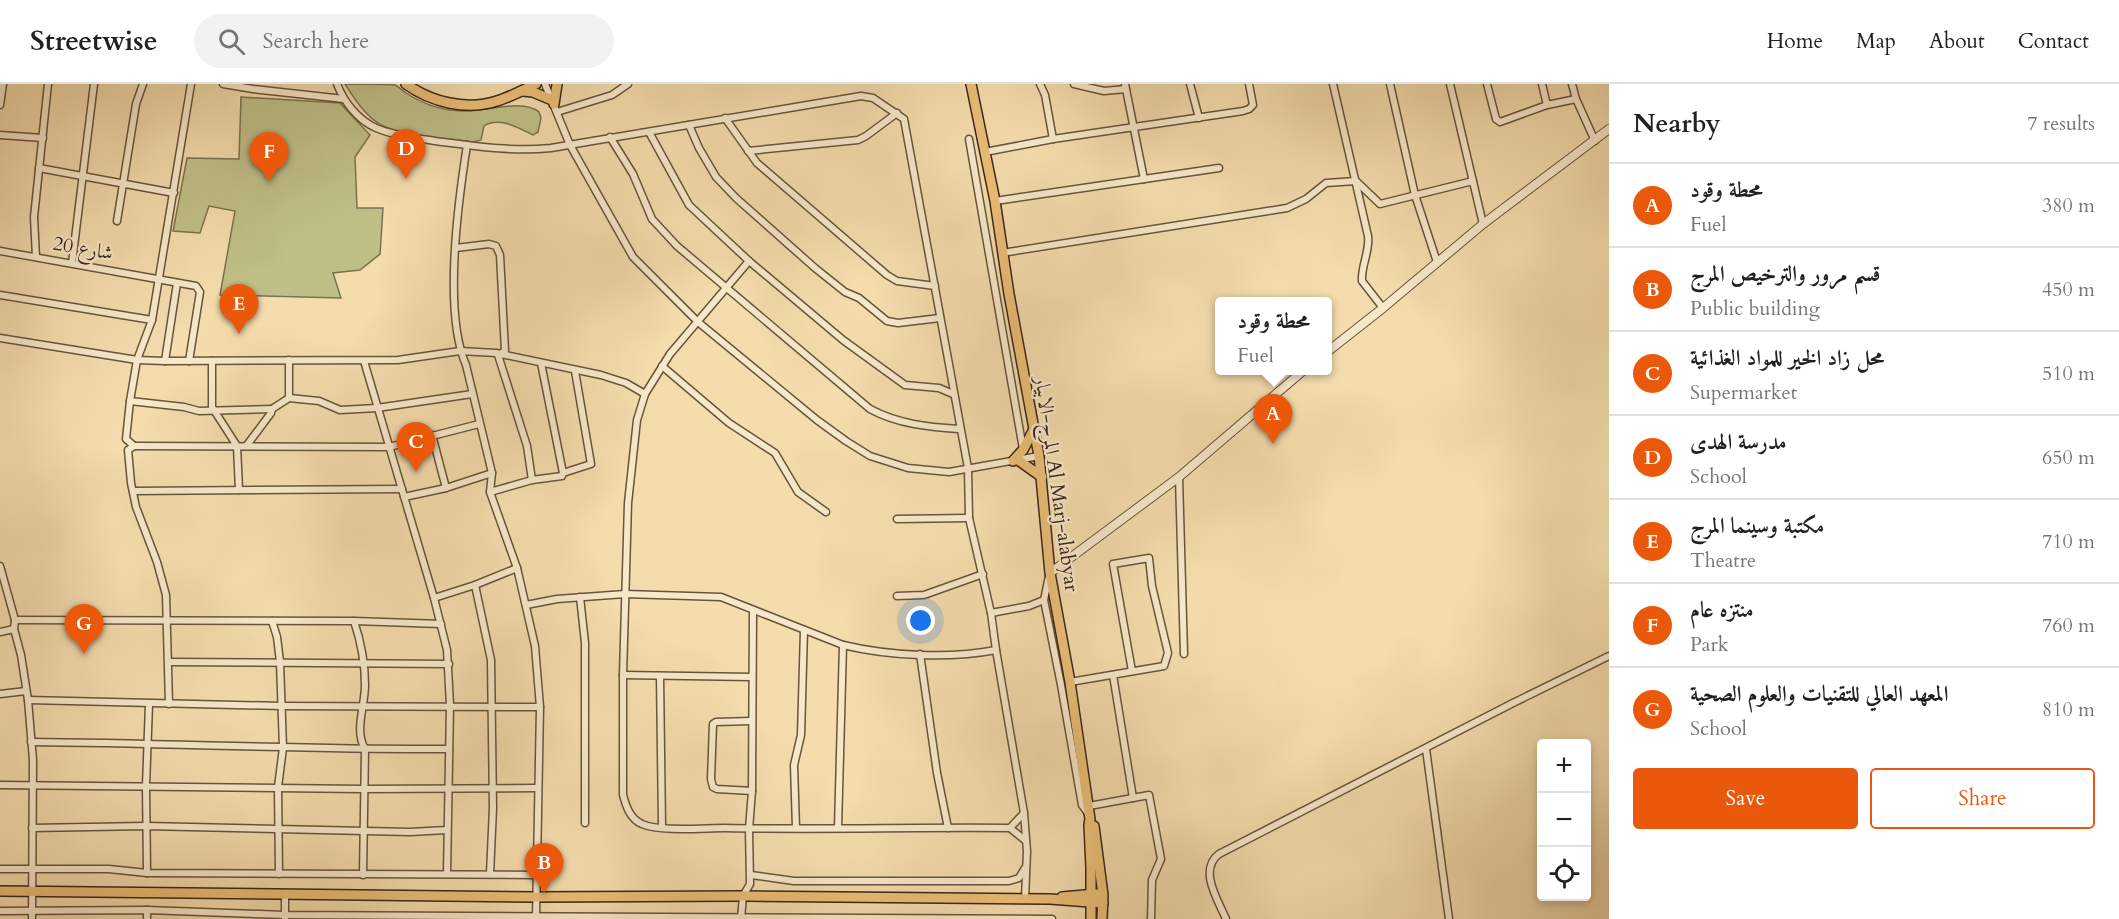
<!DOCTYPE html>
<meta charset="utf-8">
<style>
:root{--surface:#fff;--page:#f2f2f2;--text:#202124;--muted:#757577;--line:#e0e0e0;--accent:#ea580c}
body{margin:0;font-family:Cardo,Amiri,serif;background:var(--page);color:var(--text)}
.controls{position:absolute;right:18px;bottom:18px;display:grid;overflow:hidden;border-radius:6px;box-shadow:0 3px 9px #0003}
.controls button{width:54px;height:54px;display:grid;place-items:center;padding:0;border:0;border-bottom:2px solid var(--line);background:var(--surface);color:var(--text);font:30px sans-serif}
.you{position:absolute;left:921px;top:537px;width:21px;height:21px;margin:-15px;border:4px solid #fff;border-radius:50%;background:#1a73e8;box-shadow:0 0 0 9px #1a73e833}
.badge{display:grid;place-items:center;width:39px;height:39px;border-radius:50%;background:var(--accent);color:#fff;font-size:20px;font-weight:700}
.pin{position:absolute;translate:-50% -50px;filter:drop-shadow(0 2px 3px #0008)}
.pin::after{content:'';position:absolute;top:32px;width:21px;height:18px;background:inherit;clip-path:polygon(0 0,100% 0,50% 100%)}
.popup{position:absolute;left:1215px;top:213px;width:117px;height:78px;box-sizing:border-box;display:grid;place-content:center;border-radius:6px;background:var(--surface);filter:drop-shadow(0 2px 4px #0005);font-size:20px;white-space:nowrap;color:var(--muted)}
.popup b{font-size:22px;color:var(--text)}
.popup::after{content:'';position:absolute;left:50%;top:100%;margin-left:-12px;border:12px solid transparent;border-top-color:var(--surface)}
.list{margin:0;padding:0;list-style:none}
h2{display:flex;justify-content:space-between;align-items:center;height:78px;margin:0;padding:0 24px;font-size:26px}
h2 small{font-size:20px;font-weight:400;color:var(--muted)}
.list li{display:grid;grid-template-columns:39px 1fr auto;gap:18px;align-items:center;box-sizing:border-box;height:84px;padding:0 24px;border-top:2px solid var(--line)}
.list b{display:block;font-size:22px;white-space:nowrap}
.list p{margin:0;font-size:20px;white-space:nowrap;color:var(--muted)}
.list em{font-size:20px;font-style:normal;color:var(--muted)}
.actions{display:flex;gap:12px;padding:18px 24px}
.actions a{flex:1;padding:14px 0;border:2px solid var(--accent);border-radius:6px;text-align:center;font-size:21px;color:var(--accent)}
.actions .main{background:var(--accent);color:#fff}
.icon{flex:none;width:33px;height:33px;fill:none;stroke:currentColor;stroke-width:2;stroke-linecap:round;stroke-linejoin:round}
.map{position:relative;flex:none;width:1609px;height:835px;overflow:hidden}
header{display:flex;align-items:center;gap:36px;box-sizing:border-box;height:84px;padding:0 30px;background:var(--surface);border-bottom:2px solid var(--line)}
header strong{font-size:28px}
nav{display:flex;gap:33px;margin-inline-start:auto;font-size:21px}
.search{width:420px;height:54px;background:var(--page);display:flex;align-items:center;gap:15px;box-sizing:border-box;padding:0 21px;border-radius:33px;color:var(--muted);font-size:22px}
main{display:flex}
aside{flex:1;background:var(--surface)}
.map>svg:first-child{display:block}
.green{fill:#bfbf88;stroke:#7c7250;stroke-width:1.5}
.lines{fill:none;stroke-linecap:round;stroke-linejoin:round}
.minor-casing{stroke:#68543d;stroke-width:9}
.tertiary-casing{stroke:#68543d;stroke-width:10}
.primary-casing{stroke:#3a2618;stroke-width:12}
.minor{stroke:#f8e8ca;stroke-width:6}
.tertiary{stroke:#f8e8ca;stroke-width:8}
.primary{stroke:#eabe76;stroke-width:9}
.labels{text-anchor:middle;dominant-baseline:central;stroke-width:4.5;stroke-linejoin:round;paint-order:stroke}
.street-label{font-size:20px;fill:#3a2618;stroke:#f8e8ca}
</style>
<header>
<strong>Streetwise</strong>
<div class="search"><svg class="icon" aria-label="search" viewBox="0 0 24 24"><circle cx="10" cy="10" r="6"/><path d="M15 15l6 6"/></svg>Search here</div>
<nav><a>Home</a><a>Map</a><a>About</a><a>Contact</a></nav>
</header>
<main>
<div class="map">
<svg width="1609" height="835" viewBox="0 0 1609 835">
<rect width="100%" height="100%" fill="#f4dcad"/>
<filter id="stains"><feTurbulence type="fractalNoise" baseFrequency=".00333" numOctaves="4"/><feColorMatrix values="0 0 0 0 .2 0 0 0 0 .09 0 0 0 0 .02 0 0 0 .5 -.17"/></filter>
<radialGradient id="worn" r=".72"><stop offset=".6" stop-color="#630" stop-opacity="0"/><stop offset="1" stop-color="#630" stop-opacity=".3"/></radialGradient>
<g class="green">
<path d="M345 0C355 0 388 0 395 1 399 3 403 7 406 9 423 20 443 27 463 27 484 28 523 14 539 28L541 34 538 48 533 51C519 44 498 32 484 42L481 56 473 58C450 55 395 51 378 39 364 30 354 14 345 0Z"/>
<polygon points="241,13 340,19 370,51 355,73 357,124 383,124 380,170 360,186 333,189 341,214 220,211 235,127 209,122 200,149 173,147 187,74 239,75"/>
</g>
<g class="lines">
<g class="minor-casing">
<g id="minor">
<polyline points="223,0 253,5 344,15"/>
<path d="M337 0C344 18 358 36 376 44 395 52 416 54 435 57 474 62 512 68 551 64L861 12 873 14 904 35 968 384 969 434 991 529 996 566 1024 729 1027 767 1025 815"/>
<polyline points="545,0 570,61 633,173 698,238 817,336 846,357 870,372 908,384 949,388 1039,372"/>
<polyline points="1040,0 1045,11 1053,55"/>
<polyline points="1074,0 1104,7 1126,5"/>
<polyline points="1125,0 1144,95"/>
<polyline points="1190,0 1199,34"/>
<path d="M1333 0 1368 152C1370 168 1361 181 1362 197L1383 224"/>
<polyline points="1390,0 1415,111 1437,178"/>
<polyline points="1450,0 1483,140"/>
<polyline points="1487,0 1496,35 1500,38 1547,21 1576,15"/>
<polyline points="1542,0 1547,21"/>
<polyline points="1572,0 1576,15 1595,57"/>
<polyline points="0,21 3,0"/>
<polyline points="557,28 612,11 628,0"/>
<polyline points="725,34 757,79 887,191 897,197 935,202"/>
<polyline points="689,41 699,64 716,93 736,114 815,184 845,208 859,214 887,237 898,239 940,234"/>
<polyline points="649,48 689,121 749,177 843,256 905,301 939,304 953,310"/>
<polyline points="0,51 43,54"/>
<path d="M610 53 633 90 652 135 677 162 870 325C898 340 928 343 959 345"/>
<polyline points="969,55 1023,365"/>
<path d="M467 61C458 119 443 228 466 281L492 389 490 408 517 484 535 562 540 623 536 834"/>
<polyline points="748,67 858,56 866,52 897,29"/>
<polyline points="985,68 1053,55 1243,27 1249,25 1253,21 1249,0"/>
<polyline points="39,84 174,109"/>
<polyline points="995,117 1219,84"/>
<polyline points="117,137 136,20 143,0"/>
<polyline points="456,164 489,160 496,162 500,171 505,267 498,271 527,362 532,396 490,408"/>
<polyline points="0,167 196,202 200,208 189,277"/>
<polyline points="1002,169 1287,124 1306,115 1326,99 1356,97 1380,120 1473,97"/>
<polyline points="36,173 34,133 48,0"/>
<path d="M749 177 670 270 645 310 637 336 628 419 623 591V711C626 722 630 735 642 740 660 748 704 744 725 744 820 746 915 743 1010 744L1024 729"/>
<polyline points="72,179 94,0"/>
<polyline points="0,211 152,236"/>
<polyline points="0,254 137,276 165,277 398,276 460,267 496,269 601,291 626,299 645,310"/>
<polyline points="165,277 177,199"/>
<polyline points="212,277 212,323 237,362 239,406"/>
<polyline points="364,277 434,514 447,566 450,621 447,790"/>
<polyline points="541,279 563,389"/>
<polyline points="662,282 729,339 775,369 798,408 826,428"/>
<polyline points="289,314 319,317 340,326 377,324 472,310"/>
<polyline points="130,317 184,323 199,327 272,325"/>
<polyline points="432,351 446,404"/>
<polyline points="247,361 271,329 272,325 289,314 289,276"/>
<polyline points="134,362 389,363 479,340"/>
<polyline points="1179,393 1184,570"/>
<polyline points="532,396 562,392 563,389 591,380 575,287"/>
<polyline points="133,407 402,405"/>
<polyline points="404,413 446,404 492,389"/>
<polyline points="897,435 969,434"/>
<polyline points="0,482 15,536 14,545 21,571 28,616 33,676 32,835"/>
<polyline points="475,501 491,576 493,724 490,790"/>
<polyline points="897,512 924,511 983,490"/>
<polyline points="580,513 585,559 585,739"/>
<polyline points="434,514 475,501 517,484"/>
<polyline points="1044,516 1061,601 1082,721 1090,732"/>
<path d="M526 521 557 515 625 510 721 513 843 561C889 572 949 575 996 566"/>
<polyline points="991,529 1029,522 1044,516 1049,492"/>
<polyline points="15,536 354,537 441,540"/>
<polyline points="272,537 277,553 280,578 283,664 278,703 279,790"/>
<path d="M354 537C361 558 365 579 365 601 365 623 354 646 365 665L363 791"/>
<polyline points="0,548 14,545"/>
<polyline points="920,570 937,689 948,744"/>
<polyline points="169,578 449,580"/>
<polyline points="623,591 752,593"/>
<polyline points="1113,591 1133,714"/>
<polyline points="660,592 662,743"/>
<polyline points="1070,598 1164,582 1168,569 1152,502 1149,474 1113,480 1132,587"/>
<polyline points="0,610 26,607"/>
<polyline points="28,616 281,622 540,623"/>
<polyline points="169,620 166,511 157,478 136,423 131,399 128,366 134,362 126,355 130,317 137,276 152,236 191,0"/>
<polyline points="751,637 716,638 713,640 711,695 713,703 717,705 752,707"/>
<path d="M31 658C171 659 309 666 449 665"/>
<polyline points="1426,665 1449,835"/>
<polyline points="0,701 363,705 537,704"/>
<polyline points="1089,722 1149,711 1161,775 1152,796 1151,835"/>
<polyline points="32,744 146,742 410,748 447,746"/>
<polyline points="796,744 794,681 801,651 804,546"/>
<polyline points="838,744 843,561"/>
<polyline points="1010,744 1026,757"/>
<polyline points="0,785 109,785 147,789 537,791"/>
<polyline points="147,789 146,702 149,620"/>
<polyline points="751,791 794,797 1009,797 1019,794 1025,784"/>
<polyline points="285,810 285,835"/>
<polyline points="147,826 147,835"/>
<polyline points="0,827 147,826 285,831 1052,835"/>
<polyline points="741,834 743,812 750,800 749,745 752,707 753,527"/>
<path d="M1226 835C1218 816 1198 786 1219 770L1513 619 1609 572"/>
</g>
</g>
<g class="tertiary-casing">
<g id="tertiary">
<polyline points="1327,268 1383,224 1483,140 1609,45"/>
<polyline points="1050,489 1179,393 1304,286"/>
</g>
</g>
<g class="primary-casing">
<g id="primary">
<path d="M406 0C431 18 466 27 497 17 510 13 523 6 536 0"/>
<polyline points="971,0 995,117 1009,210 1039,372 1050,489 1070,598 1090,735 1089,741 1091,784 1091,835"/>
<polyline points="523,7 533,8 552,16"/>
<polyline points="554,20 557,0"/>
<polyline points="1018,376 1042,393"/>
<polyline points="1013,377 1023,366 1034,345"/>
<polyline points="1094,742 1103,811 1102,835"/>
<polyline points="0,807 537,813 743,812 1050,815 1103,819"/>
<polyline points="1062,813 1096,810"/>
</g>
</g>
<use href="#minor" class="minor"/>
<use href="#tertiary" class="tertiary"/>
<use href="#primary" class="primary"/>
</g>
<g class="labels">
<g class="street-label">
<text transform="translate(83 164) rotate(10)">شارع 20</text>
<text transform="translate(1057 400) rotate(82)">المرج-الابيار Al Marj-alabyar</text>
</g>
</g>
<rect width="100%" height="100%" filter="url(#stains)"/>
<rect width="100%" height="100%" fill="url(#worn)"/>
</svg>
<div class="controls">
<button>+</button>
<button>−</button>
<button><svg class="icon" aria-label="locate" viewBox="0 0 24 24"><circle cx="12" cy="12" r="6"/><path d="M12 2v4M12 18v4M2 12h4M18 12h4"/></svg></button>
</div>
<div class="you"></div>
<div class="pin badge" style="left:1273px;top:360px">A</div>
<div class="popup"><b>محطة وقود</b>Fuel</div>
<div class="pin badge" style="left:544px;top:809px">B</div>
<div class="pin badge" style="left:416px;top:388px">C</div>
<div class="pin badge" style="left:406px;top:95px">D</div>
<div class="pin badge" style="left:239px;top:250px">E</div>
<div class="pin badge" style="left:269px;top:98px">F</div>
<div class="pin badge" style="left:84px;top:570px">G</div>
</div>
<aside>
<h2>Nearby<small>7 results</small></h2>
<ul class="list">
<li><span class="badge">A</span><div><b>محطة وقود</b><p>Fuel</p></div><em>380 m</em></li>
<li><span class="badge">B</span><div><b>قسم مرور والترخيص المرج</b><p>Public building</p></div><em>450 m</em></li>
<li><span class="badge">C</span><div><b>محل زاد الخير للمواد الغذائية</b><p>Supermarket</p></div><em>510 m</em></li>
<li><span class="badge">D</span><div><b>مدرسة الهدى</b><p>School</p></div><em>650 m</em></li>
<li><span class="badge">E</span><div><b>مكتبة وسينما المرج</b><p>Theatre</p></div><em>710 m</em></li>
<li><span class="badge">F</span><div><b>منتزه عام</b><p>Park</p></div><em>760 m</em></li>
<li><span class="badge">G</span><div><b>المعهد العالي للتقنيات والعلوم الصحية</b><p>School</p></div><em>810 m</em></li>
</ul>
<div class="actions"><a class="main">Save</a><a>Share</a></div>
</aside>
</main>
